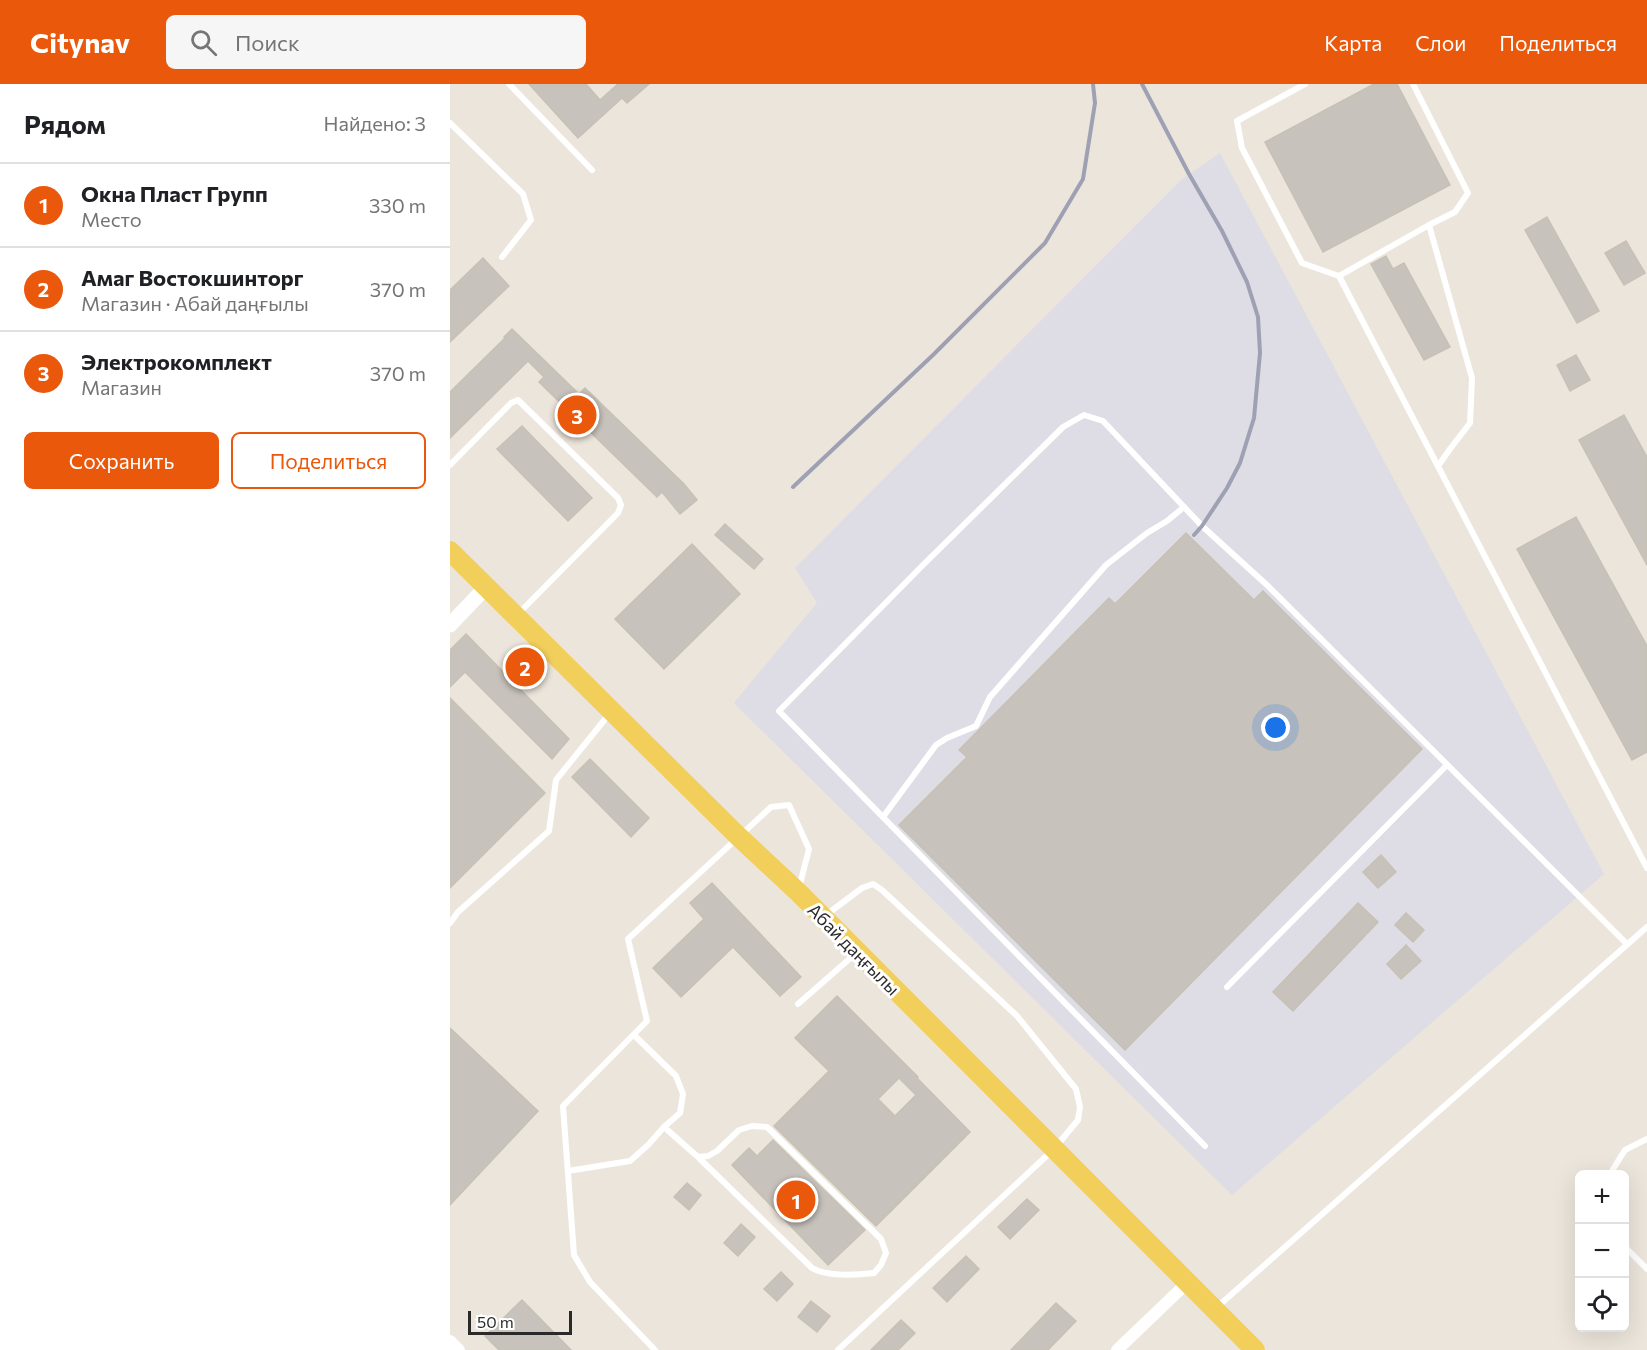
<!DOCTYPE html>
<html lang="ru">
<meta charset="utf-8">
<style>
:root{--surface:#fff;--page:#f6f6f6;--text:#202124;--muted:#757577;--line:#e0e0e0;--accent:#ea580c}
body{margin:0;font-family:Commissioner,sans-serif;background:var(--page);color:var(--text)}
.controls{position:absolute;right:18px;bottom:18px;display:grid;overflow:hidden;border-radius:9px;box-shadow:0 6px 24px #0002}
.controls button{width:54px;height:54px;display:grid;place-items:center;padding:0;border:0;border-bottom:2px solid var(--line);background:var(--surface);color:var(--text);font:30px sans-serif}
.scale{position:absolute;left:18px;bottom:15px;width:104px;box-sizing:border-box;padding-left:6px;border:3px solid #2a2a2a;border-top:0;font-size:16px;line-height:21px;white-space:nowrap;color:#2a2a2a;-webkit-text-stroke:4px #fff;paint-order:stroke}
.you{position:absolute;left:826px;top:644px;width:21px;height:21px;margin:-15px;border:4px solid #fff;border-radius:50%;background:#1a73e8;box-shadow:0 0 0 9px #1a73e833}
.badge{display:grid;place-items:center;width:39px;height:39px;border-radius:50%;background:var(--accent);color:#fff;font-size:20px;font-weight:700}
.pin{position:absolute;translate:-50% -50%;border:3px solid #fff;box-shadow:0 2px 6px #0006}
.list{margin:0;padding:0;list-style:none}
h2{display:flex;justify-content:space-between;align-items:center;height:78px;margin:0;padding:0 24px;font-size:26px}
h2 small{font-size:20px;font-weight:400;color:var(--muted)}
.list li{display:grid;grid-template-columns:39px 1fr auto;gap:18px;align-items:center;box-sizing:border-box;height:84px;padding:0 24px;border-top:2px solid var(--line)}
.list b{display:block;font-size:22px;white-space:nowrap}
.list p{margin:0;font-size:20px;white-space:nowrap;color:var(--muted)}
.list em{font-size:20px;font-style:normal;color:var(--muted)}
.actions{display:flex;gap:12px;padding:18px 24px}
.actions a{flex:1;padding:14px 0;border:2px solid var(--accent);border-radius:9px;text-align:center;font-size:21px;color:var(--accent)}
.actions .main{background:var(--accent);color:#fff}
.icon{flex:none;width:33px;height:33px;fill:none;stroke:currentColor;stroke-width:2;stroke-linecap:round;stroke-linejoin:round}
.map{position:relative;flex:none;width:1197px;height:1266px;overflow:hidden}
header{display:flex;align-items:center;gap:36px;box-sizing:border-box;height:84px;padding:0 30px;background:var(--accent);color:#fff}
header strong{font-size:28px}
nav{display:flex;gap:33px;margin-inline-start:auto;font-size:21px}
.search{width:420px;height:54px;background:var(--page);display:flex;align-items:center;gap:15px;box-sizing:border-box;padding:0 21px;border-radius:9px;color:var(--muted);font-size:22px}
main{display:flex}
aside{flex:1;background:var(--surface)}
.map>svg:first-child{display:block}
.industrial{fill:#dedce4}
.building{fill:#c7c2bb;stroke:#c7c1b5;stroke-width:1.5;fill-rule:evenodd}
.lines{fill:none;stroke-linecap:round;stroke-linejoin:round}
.service{stroke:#fff;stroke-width:6}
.minor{stroke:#fff;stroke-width:12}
.tertiary{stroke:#fff;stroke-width:15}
.primary{stroke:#f2ce5a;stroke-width:20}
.rail{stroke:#9ea1b4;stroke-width:4}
.labels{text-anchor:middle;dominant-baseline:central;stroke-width:6;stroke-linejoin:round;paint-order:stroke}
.street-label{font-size:18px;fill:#2a2a2a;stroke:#fff}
</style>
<header>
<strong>Citynav</strong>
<div class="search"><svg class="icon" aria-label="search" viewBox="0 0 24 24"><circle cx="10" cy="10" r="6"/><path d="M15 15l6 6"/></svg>Поиск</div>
<nav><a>Карта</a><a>Слои</a><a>Поделиться</a></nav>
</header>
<main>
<aside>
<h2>Рядом<small>Найдено: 3</small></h2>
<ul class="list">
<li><span class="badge">1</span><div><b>Окна Пласт Групп</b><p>Место</p></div><em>330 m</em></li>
<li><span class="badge">2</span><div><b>Амаг Востокшинторг</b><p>Магазин · Абай даңғылы</p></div><em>370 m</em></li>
<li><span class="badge">3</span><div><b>Электрокомплект</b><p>Магазин</p></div><em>370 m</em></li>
</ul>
<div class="actions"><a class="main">Сохранить</a><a>Поделиться</a></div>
</aside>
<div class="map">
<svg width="1197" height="1266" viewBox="0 0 1197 1266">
<rect width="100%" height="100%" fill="#ece5db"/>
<polygon class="industrial" points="770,69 1154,790 782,1111 284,619 367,519 345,484 731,96"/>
<g class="building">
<polygon points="79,0 136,0 150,16 168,0 199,0 177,19 172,14 128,54"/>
<polygon points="924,0 947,0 1000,101 873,168 815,58"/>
<polygon points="1097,133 1149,227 1127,239 1075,146"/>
<polygon points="1176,157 1195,189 1174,201 1155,169"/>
<polygon points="936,172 943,185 954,179 1000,263 974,276 921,180"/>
<polygon points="33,174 59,202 0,258 0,206"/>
<polygon points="62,245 129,310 135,304 234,400 247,416 230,430 212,408 207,413 89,298 94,293 78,277 0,354 0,308 55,254 54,253"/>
<polygon points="1126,271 1140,296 1120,307 1107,281"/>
<polygon points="1174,331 1197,373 1197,481 1129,356"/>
<polygon points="72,342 142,414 118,437 47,365"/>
<polygon points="1126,433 1197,562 1197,668 1182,676 1067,465"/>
<polygon points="275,440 313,475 304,485 265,451"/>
<polygon points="736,449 804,516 813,507 972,665 675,966 449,741 517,673 509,666 659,514 665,520"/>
<polygon points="242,460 290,510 214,585 165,535"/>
<polygon points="16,550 119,655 102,675 15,588 0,603 0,566"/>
<polygon points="0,614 95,709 0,804"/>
<polygon points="140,675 199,734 181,753 122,693"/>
<polygon points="931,771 946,788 928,804 913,788"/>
<polygon points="262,799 351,893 330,912 283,863 231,913 203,884 254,835 240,819"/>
<polygon points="908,819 928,838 843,927 823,908"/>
<polygon points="956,829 974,846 963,858 945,841"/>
<polygon points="956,861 971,877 951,895 937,880"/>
<path d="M387 912 468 993 467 994 520 1048 426 1142 324 1042 379 987 345 954ZM449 994 466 1011 445 1032 428 1015Z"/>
<polygon points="0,944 88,1027 0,1121"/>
<polygon points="323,1056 415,1146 378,1181 282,1081 299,1064 307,1072"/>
<polygon points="237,1099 251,1111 239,1126 224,1113"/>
<polygon points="577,1115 589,1126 560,1155 548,1143"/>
<polygon points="291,1140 305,1153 288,1172 274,1159"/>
<polygon points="516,1172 529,1185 497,1218 483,1204"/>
<polygon points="331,1188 343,1200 327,1217 314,1205"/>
<polygon points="72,1216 121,1266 49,1266 35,1252"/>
<polygon points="361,1217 380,1232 367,1248 348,1233"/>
<polygon points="606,1219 626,1237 598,1266 561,1266"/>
<polygon points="451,1236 465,1249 448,1266 421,1266"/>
</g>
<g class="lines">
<g class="service">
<polyline points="59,0 142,86"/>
<polyline points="855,0 787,37 792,64 852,179 889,192 1197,784"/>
<polyline points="0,39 73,110 81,136 52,173"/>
<polyline points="979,141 1022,294 1020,339 1000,365 988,382"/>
<polyline points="889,192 979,141 1005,128 1018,109 963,0"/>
<polyline points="0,381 61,319 68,316 168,414 171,421 168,429 69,529"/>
<polyline points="433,733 486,661 497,654 526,642 540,613 656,481 697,449 717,437 734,423"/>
<polyline points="376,831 412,804 423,800 432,806 567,932 626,1005 630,1023 628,1036 604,1065 388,1266"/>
<polyline points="0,839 8,828 99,747 106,696 160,629"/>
<polyline points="777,903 997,681"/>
<polyline points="348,920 405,870"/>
<path d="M184 951 226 992 233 1010 230 1029 214 1043 248 1073 258 1072 267 1067 289 1046 302 1042 317 1043 431 1155 436 1169 431 1181 424 1189C408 1191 376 1193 362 1184L248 1073"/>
<polyline points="755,1062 329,627 471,483 613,343 634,331 653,337 752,442 818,502 1177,860"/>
<polyline points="118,1087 180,1077 198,1061 214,1043"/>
<polyline points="1160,1090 1175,1066 1197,1055"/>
<polyline points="1174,1162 1197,1185"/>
<polyline points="766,1224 1197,843"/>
<polyline points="205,1266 140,1198 124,1171 113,1022 197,937 178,855 321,723 339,721 359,765 349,804"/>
</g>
<g class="minor">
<polyline points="0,1257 9,1266"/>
<polyline points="667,1266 737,1199"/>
</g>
<polyline class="tertiary" points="0,541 37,502"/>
<polyline class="primary" points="0,467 288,752 348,808 805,1266"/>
<g class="rail">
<polyline points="692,0 739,90 772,147 797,198 808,233 810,269 804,334 790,379 777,404 752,442 744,451"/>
<polyline points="343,403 483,271 595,159 633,95 645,19 643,0"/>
</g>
</g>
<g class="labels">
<g class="street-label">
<text transform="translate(404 865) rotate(45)">Абай даңғылы</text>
</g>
</g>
</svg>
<div class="controls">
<button>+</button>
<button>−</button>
<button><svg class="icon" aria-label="locate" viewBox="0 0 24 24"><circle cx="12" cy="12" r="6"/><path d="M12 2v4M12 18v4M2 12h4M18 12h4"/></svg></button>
</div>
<div class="scale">50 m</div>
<div class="you"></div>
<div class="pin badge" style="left:346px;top:1116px">1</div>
<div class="pin badge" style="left:75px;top:583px">2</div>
<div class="pin badge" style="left:127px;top:331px">3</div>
</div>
</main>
